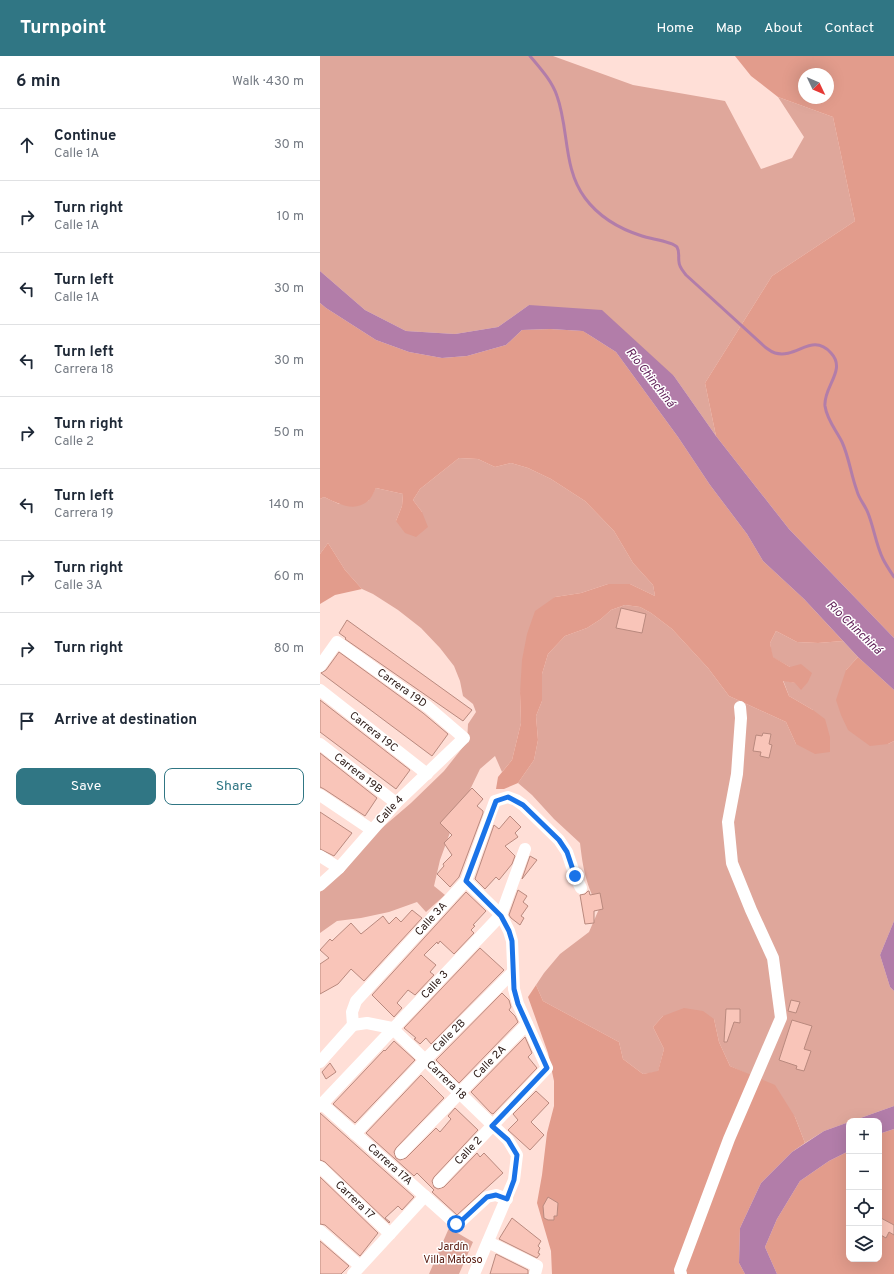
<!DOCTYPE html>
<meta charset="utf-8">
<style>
:root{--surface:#fff;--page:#f2f2f3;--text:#1f2937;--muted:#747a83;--line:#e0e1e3;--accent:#307684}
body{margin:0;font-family:Overpass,sans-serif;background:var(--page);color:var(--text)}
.controls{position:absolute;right:12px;bottom:12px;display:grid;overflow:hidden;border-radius:8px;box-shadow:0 4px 16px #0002}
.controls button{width:36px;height:36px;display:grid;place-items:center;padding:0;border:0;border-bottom:1px solid var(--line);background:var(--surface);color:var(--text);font:20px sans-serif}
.compass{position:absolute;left:478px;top:12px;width:36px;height:36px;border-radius:50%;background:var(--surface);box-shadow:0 4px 16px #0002;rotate:134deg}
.stop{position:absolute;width:12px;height:12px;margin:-9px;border:3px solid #1a73e8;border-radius:50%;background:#fff}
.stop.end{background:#1a73e8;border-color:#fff;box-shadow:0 1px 4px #0008}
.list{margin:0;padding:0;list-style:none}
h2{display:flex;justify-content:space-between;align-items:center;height:52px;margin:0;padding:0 16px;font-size:17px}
h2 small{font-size:13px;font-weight:400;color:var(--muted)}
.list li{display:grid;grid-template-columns:26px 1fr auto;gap:12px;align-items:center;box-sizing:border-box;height:72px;padding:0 16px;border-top:1px solid var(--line)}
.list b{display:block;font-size:15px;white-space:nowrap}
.list p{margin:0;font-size:13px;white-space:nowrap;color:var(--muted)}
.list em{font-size:13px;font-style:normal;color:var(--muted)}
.actions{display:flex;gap:8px;padding:12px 16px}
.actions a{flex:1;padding:9px 0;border:1px solid var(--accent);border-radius:8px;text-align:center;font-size:14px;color:var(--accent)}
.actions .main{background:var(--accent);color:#fff}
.icon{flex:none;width:22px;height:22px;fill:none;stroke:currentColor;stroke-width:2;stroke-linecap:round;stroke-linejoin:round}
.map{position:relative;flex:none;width:574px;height:1218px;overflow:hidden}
header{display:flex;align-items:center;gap:24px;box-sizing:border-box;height:56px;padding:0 20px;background:var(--accent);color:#fff}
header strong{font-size:19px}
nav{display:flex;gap:22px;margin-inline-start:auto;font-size:14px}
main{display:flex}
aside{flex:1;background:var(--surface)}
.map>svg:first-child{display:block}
.green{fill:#dfa79b}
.forest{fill:#e29c8c;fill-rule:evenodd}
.water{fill:#b27da9}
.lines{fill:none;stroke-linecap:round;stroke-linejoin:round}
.stream{stroke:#b27da9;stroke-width:3}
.building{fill:#f9c5b9;stroke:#b9897e}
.minor{stroke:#fff;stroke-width:12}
.route{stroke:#1a73e8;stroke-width:5}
.labels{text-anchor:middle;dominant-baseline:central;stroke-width:3;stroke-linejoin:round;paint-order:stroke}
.street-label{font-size:11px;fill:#2a1814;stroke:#fff}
.park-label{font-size:11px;fill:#531509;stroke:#fff}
.water-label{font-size:12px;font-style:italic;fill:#612159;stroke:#fff}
</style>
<header>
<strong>Turnpoint</strong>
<nav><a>Home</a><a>Map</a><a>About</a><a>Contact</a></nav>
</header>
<main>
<aside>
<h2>6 min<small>Walk · 430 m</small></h2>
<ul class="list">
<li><svg class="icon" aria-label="ahead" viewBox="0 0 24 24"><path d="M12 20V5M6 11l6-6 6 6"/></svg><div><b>Continue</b><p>Calle 1A</p></div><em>30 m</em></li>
<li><svg class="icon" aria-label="right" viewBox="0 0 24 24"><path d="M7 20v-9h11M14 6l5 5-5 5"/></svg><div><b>Turn right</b><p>Calle 1A</p></div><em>10 m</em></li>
<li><svg class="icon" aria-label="left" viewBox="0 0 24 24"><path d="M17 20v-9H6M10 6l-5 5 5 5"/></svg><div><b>Turn left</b><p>Calle 1A</p></div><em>30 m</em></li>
<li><svg class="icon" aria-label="left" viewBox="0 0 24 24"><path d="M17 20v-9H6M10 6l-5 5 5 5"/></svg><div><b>Turn left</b><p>Carrera 18</p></div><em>30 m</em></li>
<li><svg class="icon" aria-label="right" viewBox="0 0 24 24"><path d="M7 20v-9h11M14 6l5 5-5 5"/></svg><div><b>Turn right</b><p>Calle 2</p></div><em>50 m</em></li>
<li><svg class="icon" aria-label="left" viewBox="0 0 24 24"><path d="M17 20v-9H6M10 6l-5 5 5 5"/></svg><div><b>Turn left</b><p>Carrera 19</p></div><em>140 m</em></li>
<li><svg class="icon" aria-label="right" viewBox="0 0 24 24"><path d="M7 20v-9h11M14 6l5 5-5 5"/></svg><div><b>Turn right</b><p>Calle 3A</p></div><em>60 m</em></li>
<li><svg class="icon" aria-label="right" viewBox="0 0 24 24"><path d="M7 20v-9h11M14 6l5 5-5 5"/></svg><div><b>Turn right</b></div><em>80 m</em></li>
<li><svg class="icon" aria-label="arrive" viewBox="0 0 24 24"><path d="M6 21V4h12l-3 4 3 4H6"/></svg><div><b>Arrive at destination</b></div></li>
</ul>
<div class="actions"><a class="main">Save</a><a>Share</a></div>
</aside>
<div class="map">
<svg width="574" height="1218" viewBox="0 0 574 1218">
<rect width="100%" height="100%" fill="#ffdfd7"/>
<g class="green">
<polygon points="0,0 233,0 313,29 405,45 441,113 472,102 484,81 458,41 513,61 535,165 452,220 385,327 396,380 354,320 209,249 178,271 135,278 86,275 45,254 0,215"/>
<polygon points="139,402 158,403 175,411 191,407 208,412 231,423 265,445 294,475 313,507 333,529 335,540 310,528 288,528 261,537 235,541 200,637 201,667 192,704 182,716 175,700 160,713 132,771 120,804 114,830 125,839 106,856 97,846 69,856 41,862 17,865 0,877 0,836 23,816 56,777 91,747 124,715 147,686 148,668 156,656 153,648 143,640 140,625 134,610 120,592 101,572 78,554 53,538 42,533 25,514 8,487 0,498 0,443 4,441 19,448 48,445 56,432 83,438 82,450 76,465 102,456 93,444 100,433"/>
<path d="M305 549 320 551 331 557 352 573 388 612 409 640 466 666 476 688 493 654 469 640 463 624 475 627 470 611 452 601 450 587 456 575 477 586 498 587 523 585 538 601 526 614 568 688 574 685V865L560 899 570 931 574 935V1050L504 1075 485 1087 475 1061 438 1023 410 1010 399 986 394 963 343 960 333 971 344 993 338 1016 323 1018 303 1003 299 986 223 945 216 929 224 917 240 898 269 876 279 853C266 829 263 813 260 787L234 763 212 739 198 727 214 704 218 684 216 660 222 645V618L228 598 245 580 267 572 281 563 291 554Z"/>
<polygon points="129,1172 153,1186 139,1218 109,1218"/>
</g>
<g class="forest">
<path d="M415 0H574V582L469 473 396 380 385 327 452 220 535 165 513 61 458 41 431 20ZM484 18H508V42H484Z"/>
<path d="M0 247 6 252 56 284 89 296 122 302 147 300 186 289 202 274 230 273 263 275 296 296 358 381 390 429 427 478 443 505 484 543 523 585 498 587 477 586 456 575 450 587 453 601 470 611 481 608 492 617 488 626 481 634 475 627 463 625 469 640 493 654 505 663 510 681V696L495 698 476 688 466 666 409 640 388 612 352 573 331 557 320 551 305 549 291 554 281 563 267 572 245 580 228 598 222 618V645L216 660 218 684 214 704 198 727 184 733H176L178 721 192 704 201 667 200 637 202 604 207 578 215 555 235 541 261 537 288 528H310L335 540 333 529 313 507 294 475 265 445 231 423 208 412 191 407 175 411 158 403 139 402 100 433 93 444 102 456 108 471 96 481 85 477 76 465 82 450 83 438 56 432C54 436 51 443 48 445 34 457 17 447 4 441L0 443Z"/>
<polygon points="8,487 25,514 42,533 15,539 0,548 0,498"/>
<polygon points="538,601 574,634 574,685 568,688 550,690 528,674 521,659 516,644 526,614"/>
<polygon points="216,929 223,945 299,986 303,1003 323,1018 338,1015 344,993 333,971 343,960 364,952 383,955 394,963 399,986 410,1010 455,1029 475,1061 485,1087 472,1096 441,1127 420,1172 419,1207 425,1218 232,1218 231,1195 217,1147 222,1119 227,1077 234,1050 234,1025 228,997 208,941"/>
<polygon points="574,1073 574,1218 457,1218 445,1191 457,1163 480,1125 509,1105 529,1095 529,1203 559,1203 559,1078"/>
</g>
<g class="water">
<polygon points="0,215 45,254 86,275 135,278 178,271 209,249 282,254 354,320 396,380 469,473 574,582 574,634 538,601 484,543 443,505 427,478 390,429 358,381 296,296 263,275 230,273 202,274 186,289 147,300 122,302 89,296 56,284 6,252 0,247"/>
<polygon points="574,865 574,935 570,931 560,899"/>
<polygon points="574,1050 574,1073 559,1078 559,1065 532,1065"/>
<polygon points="529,1066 529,1095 509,1105 480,1125 457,1163 445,1191 457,1218 425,1218 419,1207 420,1172 441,1127 472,1096 504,1075"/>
</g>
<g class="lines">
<path class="stream" d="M210 0C220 12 232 25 237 40 249 73 243 113 265 142 279 161 300 173 322 180 330 183 352 185 357 191 360 196 358 201 359 206 359 211 363 215 366 219L445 291C448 293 451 296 455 297 477 303 492 276 511 297 527 314 503 331 505 350 507 364 516 374 522 386 529 401 531 419 537 435 539 443 545 449 548 457 554 472 556 489 563 503 566 509 570 515 574 521"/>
</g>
<g class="building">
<polygon points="301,552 326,558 322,577 296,572"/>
<polygon points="27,564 152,654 143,665 25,583 26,582 19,577"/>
<polygon points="19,596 103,657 128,678 112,700 1,617 6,614"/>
<polygon points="0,644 90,714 76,733 0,676"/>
<polygon points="443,677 451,678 449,688 452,689 449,702 440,700 441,696 433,695 436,679 442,680"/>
<polygon points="0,697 57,742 45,760 4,733 0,731"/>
<polygon points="152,732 163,743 157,750 163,755 163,757 139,821 130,831 117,818 124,810 123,808 132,799 124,787 132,779 120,767"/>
<polygon points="0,756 32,777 14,800 0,793"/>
<polygon points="190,760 201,771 195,777 198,781 185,790 195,800 192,808 179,824 176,821 165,833 155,823 174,769 179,773"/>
<polygon points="210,800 217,804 202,823"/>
<polygon points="198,834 207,840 203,846 208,850 201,860 204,862 200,869 191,862 189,859"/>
<polygon points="268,835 269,835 270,839 280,837 283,853 274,855 274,867 265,868 260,839 265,838"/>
<polygon points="146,836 166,855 153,869 155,870 151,874 154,877 134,898 120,885 118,888 117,886 104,899 116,909 110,916 114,919 95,939 88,934 77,947 82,952 74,961 52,939"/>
<polygon points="92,854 102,862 44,925 31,913 18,928 0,938 0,908 9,902 0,894 10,883 12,885 31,867 41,878 63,860 69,868 76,861 81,866"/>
<polygon points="160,892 184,914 111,988 106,982 100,988 94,983 96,982 84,972"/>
<polygon points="182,937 189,944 191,951 189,954 195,960 198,966 139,1027 116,1004"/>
<polygon points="471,944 480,946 476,957 468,955"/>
<polygon points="406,953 420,953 420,967 414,966 407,986 404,986"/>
<polygon points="472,964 492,970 484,993 491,995 484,1015 476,1013 477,1010 459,1004"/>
<polygon points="205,981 212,997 208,1001 217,1012 173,1058 171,1057 151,1036"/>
<polygon points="74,985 95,1004 35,1067 13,1048 64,994 65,995"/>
<polygon points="10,1007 16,1016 6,1023 2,1016"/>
<polygon points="101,1019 124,1042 76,1092 74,1096 76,1102 80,1104 86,1102 116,1072 120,1076 131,1063 128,1060 135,1052 158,1074 114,1121 112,1125 114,1131 118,1133 124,1131 157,1097 160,1101 164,1097 183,1117 137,1159 112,1136 114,1134 97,1117 94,1120 46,1077"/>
<polygon points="216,1035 229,1047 211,1066 224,1079 210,1094 188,1074 198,1064 193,1058"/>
<polygon points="0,1057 94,1141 82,1154 78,1150 65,1162 70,1166 69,1167 5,1106 0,1104"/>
<polygon points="0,1121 58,1177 40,1200 5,1169 0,1168"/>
<polygon points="228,1141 238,1147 237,1160 234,1160 234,1164 228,1164 224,1162 223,1150"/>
<polygon points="559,1161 574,1169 574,1179 569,1176 566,1182 559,1178"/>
<polygon points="192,1162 221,1185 218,1190 220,1192 218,1197 220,1198 217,1202 179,1183"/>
<polygon points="0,1185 29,1210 21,1218 0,1218"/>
<polygon points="176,1198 208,1214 208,1218 170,1218"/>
</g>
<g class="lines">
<g class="minor">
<path id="s1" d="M0 610 17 586 108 651 144 682 76 747 19 812 0 829"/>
<path id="s2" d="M0 634 107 718"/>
<path id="s3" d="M0 688 76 747"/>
<polyline points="0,739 52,774"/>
<polyline points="0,800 19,812"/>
<path id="s4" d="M33 969 32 956 36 945 146 825 175 745 188 741 196 744 203 749 239 784 247 796 255 820 261 832"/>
<path id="s5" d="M33 969 47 967 72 972 188 1084 197 1099 194 1124 154 1218"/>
<polyline points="0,1006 33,969"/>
<path id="s6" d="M2 1048 136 1168 139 1167 167 1141 176 1139 187 1143"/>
<path id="s7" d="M0 1050 181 859 205 793"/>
<path id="s8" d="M35 1078 105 1004 192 917"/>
<path id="s9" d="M81 1097 207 968"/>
<path id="s10" d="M0 1111 70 1178"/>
<path id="s11" d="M119 1126 227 1012 198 948 194 933 192 885 189 875 181 859 146 825"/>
<polyline points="0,1175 40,1210"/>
<polyline points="168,1186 217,1210 215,1218"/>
<polyline points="33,1218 105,1140"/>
<polyline points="361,1218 360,1214 409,1083 461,962 453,902 431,854 412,807 408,766 417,718 421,662 420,651"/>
</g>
</g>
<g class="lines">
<polyline class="route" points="136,1168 139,1167 167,1141 176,1139 187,1143 194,1124 197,1099 188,1084 172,1070 227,1012 198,948 194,933 192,885 189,875 181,860 146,825 176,745 188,741 203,749 239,784 247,796 255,820"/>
</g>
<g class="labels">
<g class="street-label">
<text stroke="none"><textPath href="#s1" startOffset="109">Carrera 19D</textPath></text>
<text stroke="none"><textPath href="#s2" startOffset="68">Carrera 19C</textPath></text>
<text stroke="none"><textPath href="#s3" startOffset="48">Carrera 19B</textPath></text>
<text transform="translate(70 754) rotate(-47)">Calle 4</text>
<text stroke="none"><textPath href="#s4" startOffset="136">Calle 3A</textPath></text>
<text stroke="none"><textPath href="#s7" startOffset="167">Calle 3</textPath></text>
<text stroke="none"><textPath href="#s8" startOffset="136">Calle 2B</textPath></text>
<text stroke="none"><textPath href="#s9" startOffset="127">Calle 2A</textPath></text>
<text stroke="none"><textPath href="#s5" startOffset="115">Carrera 18</textPath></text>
<text stroke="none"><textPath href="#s11" startOffset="43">Calle 2</textPath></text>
<text stroke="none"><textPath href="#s6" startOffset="91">Carrera 17A</textPath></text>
<text stroke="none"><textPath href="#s10" startOffset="48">Carrera 17</textPath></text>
</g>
<g class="park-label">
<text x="133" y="1191">Jardín<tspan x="133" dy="13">Villa Matoso</tspan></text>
</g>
<g class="water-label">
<text transform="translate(330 322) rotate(52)">Río Chinchiná</text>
<text transform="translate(534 572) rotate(44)">Río Chinchiná</text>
</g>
</g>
</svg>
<div class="controls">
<button>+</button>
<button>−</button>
<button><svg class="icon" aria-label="locate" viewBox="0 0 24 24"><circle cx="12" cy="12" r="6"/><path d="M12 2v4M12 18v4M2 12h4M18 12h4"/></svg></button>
<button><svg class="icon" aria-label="layers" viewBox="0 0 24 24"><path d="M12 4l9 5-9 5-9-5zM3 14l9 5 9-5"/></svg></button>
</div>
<svg class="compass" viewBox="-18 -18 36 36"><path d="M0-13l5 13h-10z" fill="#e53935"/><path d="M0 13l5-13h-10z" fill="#747a83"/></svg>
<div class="stop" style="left:136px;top:1168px"></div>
<div class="stop end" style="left:255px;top:820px"></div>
</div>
</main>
